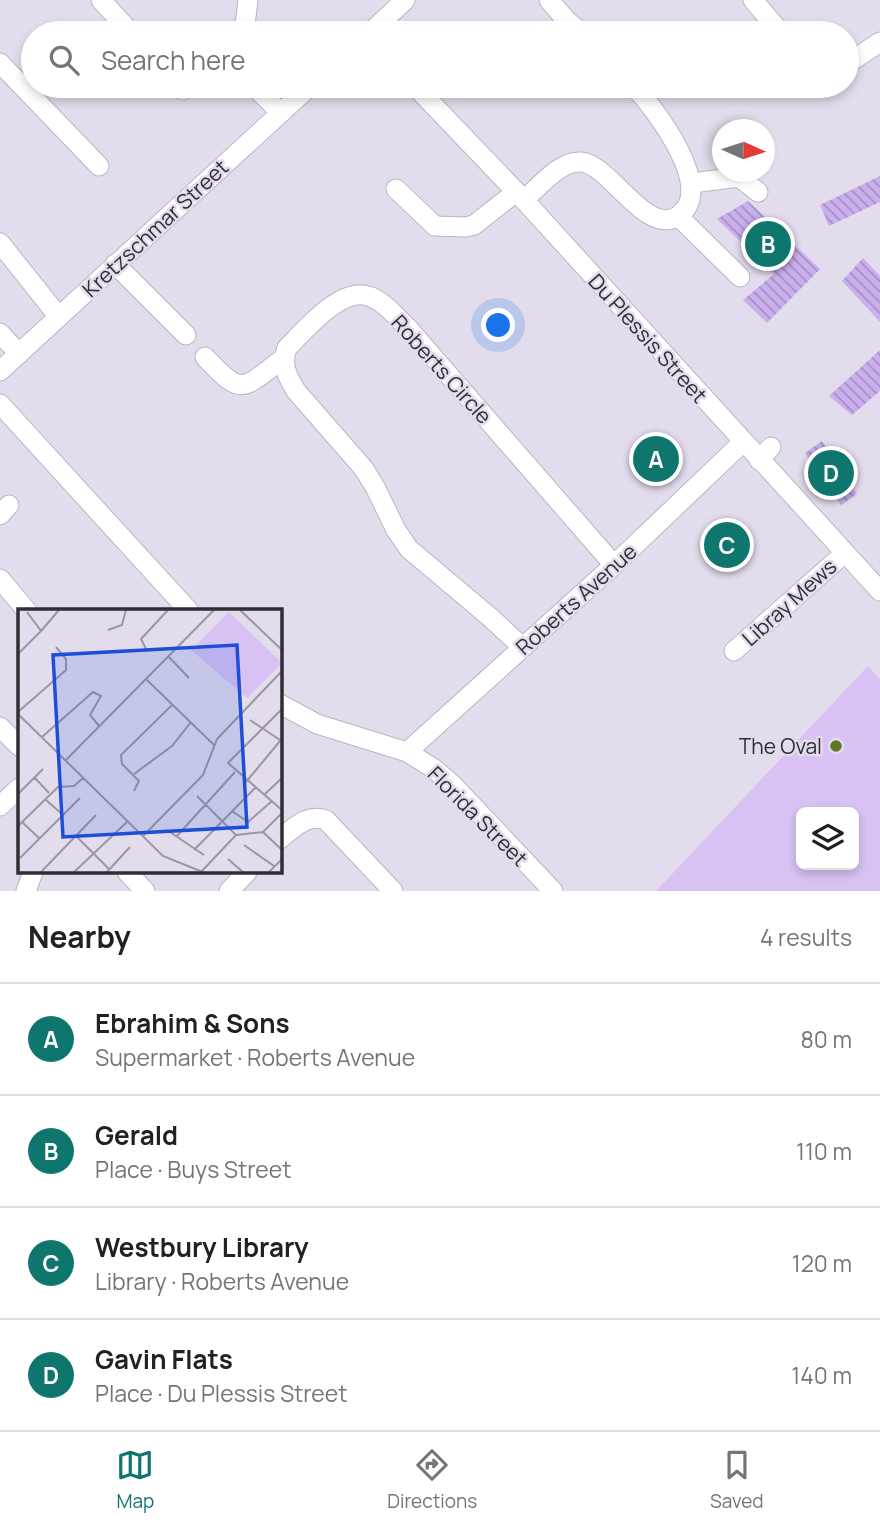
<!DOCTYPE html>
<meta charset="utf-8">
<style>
:root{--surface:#fff;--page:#f6f6f6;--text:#202124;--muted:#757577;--line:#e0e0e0;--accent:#0f766e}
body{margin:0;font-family:Manrope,sans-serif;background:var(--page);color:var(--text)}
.controls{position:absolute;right:21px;bottom:21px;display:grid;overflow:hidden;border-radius:10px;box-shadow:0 4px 10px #0003}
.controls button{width:63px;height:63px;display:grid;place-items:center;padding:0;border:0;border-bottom:2px solid var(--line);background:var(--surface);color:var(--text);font:35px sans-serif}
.compass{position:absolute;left:712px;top:119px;width:63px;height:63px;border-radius:50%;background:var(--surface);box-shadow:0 4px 10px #0003;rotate:93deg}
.you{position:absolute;left:499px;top:326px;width:24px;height:24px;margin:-18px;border:5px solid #fff;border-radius:50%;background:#1a73e8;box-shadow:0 0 0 10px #1a73e833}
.badge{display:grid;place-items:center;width:46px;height:46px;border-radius:50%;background:var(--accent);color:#fff;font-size:23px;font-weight:700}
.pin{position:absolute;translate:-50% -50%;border:4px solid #fff;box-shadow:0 2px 7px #0006}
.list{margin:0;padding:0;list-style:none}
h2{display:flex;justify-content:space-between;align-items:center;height:91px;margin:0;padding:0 28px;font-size:30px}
h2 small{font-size:23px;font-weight:400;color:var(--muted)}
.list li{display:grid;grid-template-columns:46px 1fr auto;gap:21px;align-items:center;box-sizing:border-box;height:112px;padding:0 28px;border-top:2px solid var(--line)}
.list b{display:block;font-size:26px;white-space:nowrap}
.list p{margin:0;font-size:23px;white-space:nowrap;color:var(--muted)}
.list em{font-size:23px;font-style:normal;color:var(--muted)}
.icon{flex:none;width:38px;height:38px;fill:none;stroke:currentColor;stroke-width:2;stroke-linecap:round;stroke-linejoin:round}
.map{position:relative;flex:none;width:880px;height:891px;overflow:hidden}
.search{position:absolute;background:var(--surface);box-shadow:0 4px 10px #0003;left:21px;right:21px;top:21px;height:77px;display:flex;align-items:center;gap:18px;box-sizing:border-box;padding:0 24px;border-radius:38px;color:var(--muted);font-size:26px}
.sheet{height:539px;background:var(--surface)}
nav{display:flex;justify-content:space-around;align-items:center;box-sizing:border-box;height:98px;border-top:2px solid var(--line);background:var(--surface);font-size:19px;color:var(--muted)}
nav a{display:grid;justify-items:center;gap:4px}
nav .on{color:var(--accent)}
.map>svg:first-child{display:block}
.grass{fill:#d7c2f3;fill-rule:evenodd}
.building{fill:url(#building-back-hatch)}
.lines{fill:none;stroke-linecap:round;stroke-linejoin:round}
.minor-casing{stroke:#bbb4c4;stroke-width:21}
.minor{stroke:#fff;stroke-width:19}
.poi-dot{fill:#5f7628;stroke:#e3dcec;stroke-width:2.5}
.labels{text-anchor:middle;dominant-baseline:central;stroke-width:5;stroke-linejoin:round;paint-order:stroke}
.street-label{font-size:21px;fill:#302d33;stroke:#e3dcec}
.poi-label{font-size:21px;fill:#302d33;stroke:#e3dcec;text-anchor:end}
.inset-road{fill:none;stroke:#9b96a2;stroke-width:2}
.view{fill:#1d4ed8;fill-opacity:0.15;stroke:#1d4ed8;stroke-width:3.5}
.inset-edge{fill:none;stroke:#302d33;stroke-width:3.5}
</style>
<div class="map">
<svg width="880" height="891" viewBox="0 0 880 891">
<defs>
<pattern id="building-back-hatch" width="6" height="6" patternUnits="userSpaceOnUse" patternTransform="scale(1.75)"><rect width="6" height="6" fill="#caafee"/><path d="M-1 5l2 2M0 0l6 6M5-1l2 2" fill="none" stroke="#a48fc1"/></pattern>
</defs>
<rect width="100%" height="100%" fill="#e3dcec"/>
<path class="grass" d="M868 666 880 680V891H656ZM801 812H854V865H801Z"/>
<g class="building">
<polygon points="880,176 880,202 829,226 820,205"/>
<polygon points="748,201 820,269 767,323 743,300 774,274 717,219"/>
<polygon points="863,258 880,276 880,322 842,281"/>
<polygon points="880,350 880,391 852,415 829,396"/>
<polygon points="822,441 857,494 841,505 805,453"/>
</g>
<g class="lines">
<g class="minor-casing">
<g id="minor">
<polyline points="101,0 131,33"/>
<polyline points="549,0 567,21 582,33"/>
<polyline points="753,0 781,33"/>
<polyline points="244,33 248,0"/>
<polyline points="370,33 405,0"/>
<polyline points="847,61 856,58 880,42"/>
<polyline points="0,63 99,166"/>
<polyline points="179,86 183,90"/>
<polyline points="254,86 280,112"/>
<polyline points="415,86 524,200 880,591"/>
<polyline points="692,183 739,177 758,192"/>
<polyline points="396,189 435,226 465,227 474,225 516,192"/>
<path d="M524 200C538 188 560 160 581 162 610 164 646 237 678 216 718 190 654 108 634 86"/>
<polyline points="678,216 740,277"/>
<polyline points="0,243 59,317"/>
<polyline points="115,264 186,335"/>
<polyline points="0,333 19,354"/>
<path d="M205 357C243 398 242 389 284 358"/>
<polyline points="0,371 310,86"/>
<polyline points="0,404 189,611"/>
<polyline points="759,460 771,447"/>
<polyline points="0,515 9,505"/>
<polyline points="0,579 27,611"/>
<path d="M522 647 491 618 409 549 396 530 375 487 364 469 296 391C287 376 281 365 287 348 305 330 341 287 368 296 383 300 396 317 407 327L614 565"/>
<polyline points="734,651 845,553"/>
<polyline points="280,704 317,724 407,752 433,768 452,784 553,891"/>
<polyline points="0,727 19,746"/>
<polyline points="407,752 614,565 743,442"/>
<polyline points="0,806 19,788"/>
<path d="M280 839C294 828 307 813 326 820L393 891"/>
<polyline points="127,872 145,891"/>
<polyline points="26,891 33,872"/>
<polyline points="229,891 247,872"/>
</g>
</g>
<use href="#minor" class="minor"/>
</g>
<circle class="poi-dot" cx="836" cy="746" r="7"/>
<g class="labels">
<g class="street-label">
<text transform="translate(155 228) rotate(-43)">Kretzschmar Street</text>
<text transform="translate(648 338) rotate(48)">Du Plessis Street</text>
<text transform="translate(442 369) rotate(48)">Roberts Circle</text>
<text transform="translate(576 599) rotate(-42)">Roberts Avenue</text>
<text transform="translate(789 602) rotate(-42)">Libray Mews</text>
<text transform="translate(478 816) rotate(45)">Florida Street</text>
</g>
<g class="poi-label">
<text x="822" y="746">The Oval</text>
</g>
</g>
<g transform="translate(18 609)">
<rect width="264" height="264" fill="#e3dcec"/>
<path d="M211 3 264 54 229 89 173 41Z" fill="#d7c2f3"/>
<path class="inset-road" d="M222 1 265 42M90 21 104 16 108 1M23 22 41 1M128 40 123 30 150 1M0 45 23 22 9 3M150 47 171 69M128 70 196 136M265 99 210 154 265 202M0 103 48 61V50L38 38M0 105 145 247 187 264M232 111 265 133M24 128 75 83 83 87 72 106 81 117M48 151 196 1M116 165 154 137 173 113M16 168 31 184M228 173 262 132M116 182 121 172 104 155 103 146 155 95M0 185 25 160M247 185 265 168M179 187 218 226M27 190 45 206M214 202 230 213 254 192M4 213 21 229M0 217 40 178 56 177 65 169M149 221 186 246M245 223 265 242M58 227 91 260M125 227 185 166 199 130 265 61M158 228 217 163M226 236 256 257M176 241 238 178M2 249 62 189M210 250 226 264M22 264 78 206M55 264 110 212M88 264 112 238M182 264 218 226 245 223 265 203M250 264 265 249"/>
<path class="view" d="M219 36 229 218 45 228 35 46Z"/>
<rect width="264" height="264" class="inset-edge"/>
</g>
</svg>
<div class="controls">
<button><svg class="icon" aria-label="layers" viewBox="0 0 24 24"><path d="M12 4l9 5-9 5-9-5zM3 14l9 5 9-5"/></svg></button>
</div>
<svg class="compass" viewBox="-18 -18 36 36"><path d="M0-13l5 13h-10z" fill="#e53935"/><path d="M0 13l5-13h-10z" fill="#757577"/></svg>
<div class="you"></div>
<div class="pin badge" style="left:656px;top:459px">A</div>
<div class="pin badge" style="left:768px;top:244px">B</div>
<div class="pin badge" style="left:727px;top:545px">C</div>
<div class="pin badge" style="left:831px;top:473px">D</div>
<div class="search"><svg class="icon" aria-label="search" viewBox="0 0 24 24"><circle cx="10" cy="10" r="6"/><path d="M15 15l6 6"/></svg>Search here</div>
</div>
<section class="sheet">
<h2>Nearby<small>4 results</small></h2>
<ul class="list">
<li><span class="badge">A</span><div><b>Ebrahim &amp; Sons</b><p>Supermarket · Roberts Avenue</p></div><em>80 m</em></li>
<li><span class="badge">B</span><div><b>Gerald</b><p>Place · Buys Street</p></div><em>110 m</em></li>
<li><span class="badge">C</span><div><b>Westbury Library</b><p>Library · Roberts Avenue</p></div><em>120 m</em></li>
<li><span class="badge">D</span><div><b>Gavin Flats</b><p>Place · Du Plessis Street</p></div><em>140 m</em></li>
</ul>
</section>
<nav>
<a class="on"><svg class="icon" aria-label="map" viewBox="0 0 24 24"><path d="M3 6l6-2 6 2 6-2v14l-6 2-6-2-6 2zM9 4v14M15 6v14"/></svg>Map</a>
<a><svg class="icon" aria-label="directions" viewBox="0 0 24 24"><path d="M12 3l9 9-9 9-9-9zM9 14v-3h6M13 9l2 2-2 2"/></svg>Directions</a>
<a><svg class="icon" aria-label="saved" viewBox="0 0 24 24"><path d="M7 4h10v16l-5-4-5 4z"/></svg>Saved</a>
</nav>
